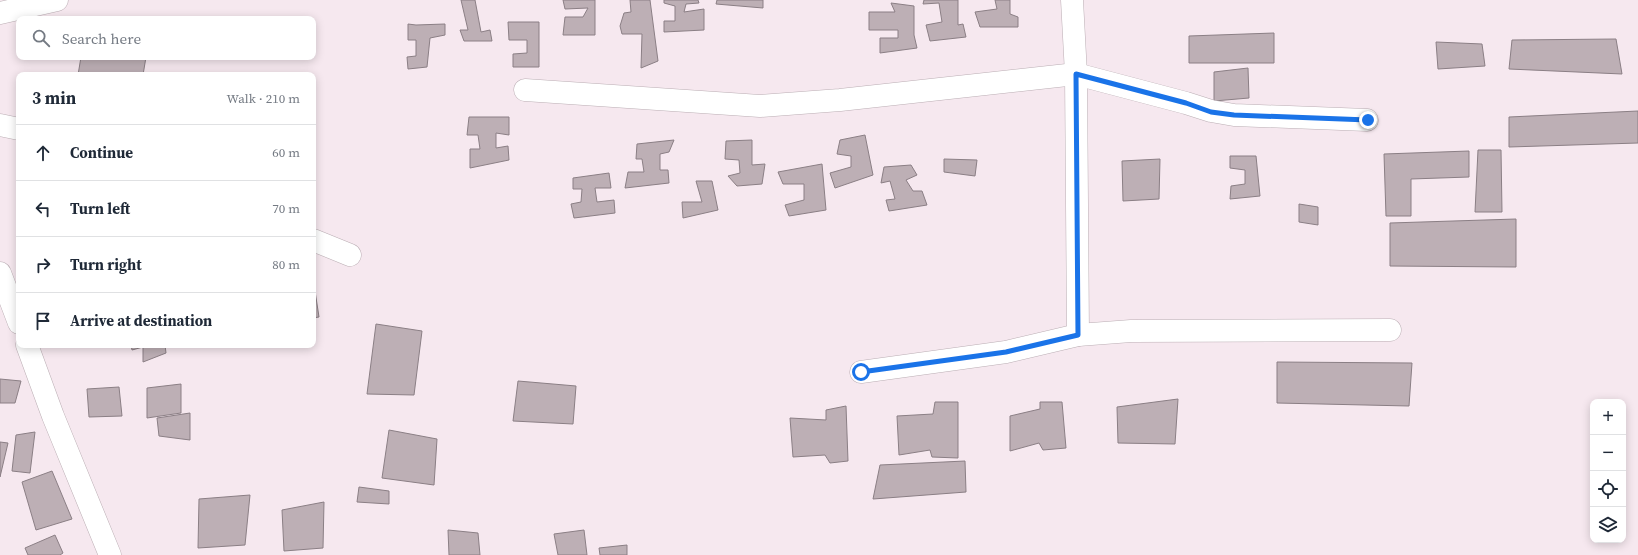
<!DOCTYPE html>
<meta charset="utf-8">
<style>
:root{--surface:#fff;--page:#f2f2f3;--text:#1f2937;--muted:#747a83;--line:#e0e1e3}
body{margin:0;font-family:"Source Serif 4",serif;background:var(--page);color:var(--text)}
.controls{position:absolute;right:12px;bottom:12px;display:grid;overflow:hidden;border-radius:8px;box-shadow:0 2px 10px #0003}
.controls button{width:36px;height:36px;display:grid;place-items:center;padding:0;border:0;border-bottom:1px solid var(--line);background:var(--surface);color:var(--text);font:20px sans-serif}
.stop{position:absolute;width:12px;height:12px;margin:-9px;border:3px solid #1a73e8;border-radius:50%;background:#fff}
.stop.end{background:#1a73e8;border-color:#fff;box-shadow:0 1px 4px #0008}
.list{margin:0;padding:0;list-style:none}
h2{display:flex;justify-content:space-between;align-items:center;height:52px;margin:0;padding:0 16px;font-size:17px}
h2 small{font-size:13px;font-weight:400;color:var(--muted)}
.list li{display:grid;grid-template-columns:26px 1fr auto;gap:12px;align-items:center;box-sizing:border-box;height:56px;padding:0 16px;border-top:1px solid var(--line)}
.list b{display:block;font-size:15px;white-space:nowrap}
.list em{font-size:13px;font-style:normal;color:var(--muted)}
.icon{flex:none;width:22px;height:22px;fill:none;stroke:currentColor;stroke-width:2;stroke-linecap:round;stroke-linejoin:round}
.map{position:relative;flex:none;width:1638px;height:555px;overflow:hidden}
.search{position:absolute;background:var(--surface);box-shadow:0 2px 10px #0003;left:16px;top:16px;width:300px;height:44px;display:flex;align-items:center;gap:10px;box-sizing:border-box;padding:0 14px;border-radius:8px;color:var(--muted);font-size:15px}
.panel{position:absolute;background:var(--surface);box-shadow:0 2px 10px #0003;left:16px;top:72px;width:300px;height:276px;border-radius:8px}
.map>svg:first-child{display:block}
.building{fill:#bdafb5;stroke:#8b7f85}
.lines{fill:none;stroke-linecap:round;stroke-linejoin:round}
.minor-casing{stroke:#bbaeb4;stroke-width:23}
.minor{stroke:#fff;stroke-width:22}
.route{stroke:#1a73e8;stroke-width:5}
</style>
<div class="map">
<svg width="1638" height="555" viewBox="0 0 1638 555">
<rect width="100%" height="100%" fill="#f6e8ef"/>
<g class="building">
<polygon points="461,0 475,0 481,32 490,30 492,41 464,41 460,30 468,30"/>
<polygon points="563,0 595,0 595,35 563,35 565,17 583,17 588,8 565,9"/>
<polygon points="630,0 650,0 658,61 641,68 642,34 622,34 620,26 624,13 631,12"/>
<polygon points="664,0 698,0 699,3 686,4 684,12 704,9 704,30 664,32 664,21 675,21 675,6 664,3"/>
<polygon points="717,0 763,0 763,8 716,4"/>
<polygon points="924,0 958,0 958,25 963,24 966,37 930,41 926,25 942,22 939,3 923,4"/>
<polygon points="995,0 1010,0 1010,14 1018,17 1018,27 980,27 975,12 997,9"/>
<polygon points="891,3 914,6 914,35 917,48 880,53 880,38 898,38 898,30 869,30 869,12 895,12"/>
<polygon points="508,22 539,22 539,67 513,67 513,54 527,53 527,40 509,40"/>
<polygon points="408,24 416,25 445,24 445,35 430,38 427,67 408,69 407,57 416,56 416,40 408,40"/>
<polygon points="1274,33 1274,63 1189,63 1189,36"/>
<polygon points="1616,39 1622,74 1509,69 1512,40"/>
<polygon points="1436,42 1482,44 1485,66 1438,69"/>
<polygon points="81,57 146,57 143,75 78,75"/>
<polygon points="1248,68 1249,98 1214,101 1214,72"/>
<polygon points="1638,111 1638,143 1509,147 1509,117"/>
<polygon points="469,117 509,117 509,135 496,133 496,148 508,146 509,160 470,168 470,149 480,149 478,135 467,135"/>
<polygon points="865,135 873,175 835,188 830,173 851,167 851,156 837,154 840,140"/>
<polygon points="674,140 669,152 660,154 660,170 668,170 669,183 625,188 628,172 644,172 642,159 636,159 637,144"/>
<polygon points="752,140 752,165 765,164 762,184 737,186 728,176 740,173 739,160 725,159 726,141"/>
<polygon points="1478,150 1501,150 1502,212 1475,212"/>
<polygon points="1469,151 1469,177 1411,179 1411,216 1386,216 1384,154"/>
<polygon points="1230,156 1256,156 1260,196 1230,199 1231,186 1245,184 1245,170 1230,168"/>
<polygon points="944,159 977,160 975,176 944,172"/>
<polygon points="1160,159 1159,199 1123,201 1122,161"/>
<polygon points="822,164 826,210 789,216 785,205 804,200 804,184 783,184 778,172"/>
<polygon points="911,165 917,175 906,180 913,191 922,191 927,205 889,211 886,200 895,199 890,181 881,183 884,167"/>
<polygon points="609,173 611,188 595,188 597,202 614,200 615,213 574,218 571,204 581,202 582,189 573,189 573,178"/>
<polygon points="696,181 712,181 718,210 683,218 682,202 702,202"/>
<polygon points="1299,204 1318,207 1318,225 1299,222"/>
<polygon points="1516,219 1516,267 1390,266 1390,223"/>
<polygon points="313,291 315,291 319,317 313,318"/>
<polygon points="376,324 422,331 414,395 367,394"/>
<polygon points="131,345 165,345 166,353 143,362 143,347 132,350"/>
<polygon points="1277,362 1412,363 1409,406 1277,403"/>
<polygon points="0,379 21,381 15,403 0,403"/>
<polygon points="518,381 576,386 573,424 513,421"/>
<polygon points="181,384 181,413 147,418 147,388"/>
<polygon points="119,387 122,416 89,417 87,389"/>
<polygon points="1178,399 1175,444 1118,443 1117,407"/>
<polygon points="935,402 958,402 958,458 932,457 930,450 899,455 897,416 933,414"/>
<polygon points="1040,402 1062,402 1066,448 1043,450 1039,443 1010,451 1010,416 1040,409"/>
<polygon points="846,406 848,461 830,463 825,455 793,457 790,418 826,420 826,410"/>
<polygon points="190,413 190,440 159,436 157,418"/>
<polygon points="389,430 437,439 434,485 382,478"/>
<polygon points="35,432 30,473 12,471 16,435"/>
<polygon points="0,442 8,443 0,477"/>
<polygon points="965,461 966,492 873,499 880,465"/>
<polygon points="52,471 72,519 36,530 22,482"/>
<polygon points="359,487 389,491 389,504 357,502"/>
<polygon points="250,495 245,545 198,548 199,499"/>
<polygon points="324,502 323,548 284,551 282,510"/>
<polygon points="448,530 478,533 480,555 449,555"/>
<polygon points="584,530 587,555 558,555 554,534"/>
<polygon points="55,535 63,553 60,555 28,555 25,548"/>
<polygon points="627,545 627,555 600,555 599,548"/>
</g>
<g class="lines">
<g class="minor-casing">
<g id="minor">
<polyline points="1072,0 1076,74 1078,335"/>
<polyline points="0,13 57,0"/>
<polyline points="525,90 760,106 840,100 1076,74 1186,103 1211,111 1234,115 1367,120"/>
<polyline points="0,125 19,129"/>
<polyline points="313,240 350,255"/>
<polyline points="0,273 19,323"/>
<polyline points="27,345 53,416 110,555"/>
<polyline points="861,372 1006,352 1078,335 1131,331 1390,330"/>
</g>
</g>
<use href="#minor" class="minor"/>
</g>
<g class="lines">
<polyline class="route" points="861,372 1006,352 1078,335 1076,74 1186,103 1211,112 1234,115 1368,120"/>
</g>
</svg>
<div class="controls">
<button>+</button>
<button>−</button>
<button><svg class="icon" aria-label="locate" viewBox="0 0 24 24"><circle cx="12" cy="12" r="6"/><path d="M12 2v4M12 18v4M2 12h4M18 12h4"/></svg></button>
<button><svg class="icon" aria-label="layers" viewBox="0 0 24 24"><path d="M12 4l9 5-9 5-9-5zM3 14l9 5 9-5"/></svg></button>
</div>
<div class="stop" style="left:861px;top:372px"></div>
<div class="stop end" style="left:1368px;top:120px"></div>
<div class="search"><svg class="icon" aria-label="search" viewBox="0 0 24 24"><circle cx="10" cy="10" r="6"/><path d="M15 15l6 6"/></svg>Search here</div>
<section class="panel">
<h2>3 min<small>Walk · 210 m</small></h2>
<ul class="list">
<li><svg class="icon" aria-label="ahead" viewBox="0 0 24 24"><path d="M12 20V5M6 11l6-6 6 6"/></svg><div><b>Continue</b></div><em>60 m</em></li>
<li><svg class="icon" aria-label="left" viewBox="0 0 24 24"><path d="M17 20v-9H6M10 6l-5 5 5 5"/></svg><div><b>Turn left</b></div><em>70 m</em></li>
<li><svg class="icon" aria-label="right" viewBox="0 0 24 24"><path d="M7 20v-9h11M14 6l5 5-5 5"/></svg><div><b>Turn right</b></div><em>80 m</em></li>
<li><svg class="icon" aria-label="arrive" viewBox="0 0 24 24"><path d="M6 21V4h12l-3 4 3 4H6"/></svg><div><b>Arrive at destination</b></div></li>
</ul>
</section>
</div>
